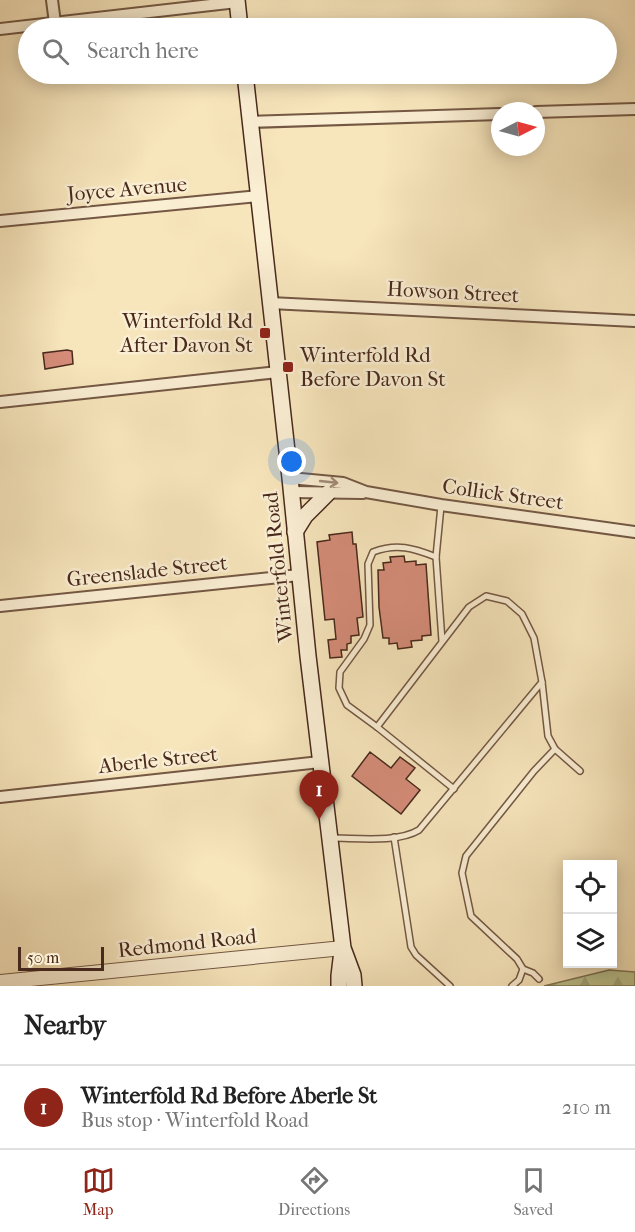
<!DOCTYPE html>
<meta charset="utf-8">
<style>
:root{--surface:#fff;--page:#f6f6f6;--text:#222;--muted:#767676;--line:#e0e0e0;--accent:#8f2418}
body{margin:0;font-family:"IM FELL French Canon",serif;background:var(--page);color:var(--text)}
.controls{position:absolute;right:18px;bottom:18px;display:grid;overflow:hidden;border-radius:0px;box-shadow:0 3px 15px #0003}
.controls button{width:54px;height:54px;display:grid;place-items:center;padding:0;border:0;border-bottom:2px solid var(--line);background:var(--surface);color:var(--text);font:30px sans-serif}
.compass{position:absolute;left:491px;top:102px;width:54px;height:54px;border-radius:50%;background:var(--surface);box-shadow:0 3px 15px #0003;rotate:84deg}
.scale{position:absolute;left:18px;bottom:15px;width:86px;box-sizing:border-box;padding-left:6px;border:3px solid #48291c;border-top:0;font-size:16px;line-height:21px;white-space:nowrap;color:#48291c;-webkit-text-stroke:4px #faeed3;paint-order:stroke}
.you{position:absolute;left:292px;top:462px;width:21px;height:21px;margin:-15px;border:4px solid #fff;border-radius:50%;background:#1a73e8;box-shadow:0 0 0 9px #1a73e833}
.badge{display:grid;place-items:center;width:39px;height:39px;border-radius:50%;background:var(--accent);color:#fff;font-size:20px;font-weight:700}
.pin{position:absolute;translate:-50% -50px;filter:drop-shadow(0 2px 3px #0008)}
.pin::after{content:'';position:absolute;top:32px;width:21px;height:18px;background:inherit;clip-path:polygon(0 0,100% 0,50% 100%)}
.list{margin:0;padding:0;list-style:none}
h2{display:flex;justify-content:space-between;align-items:center;height:78px;margin:0;padding:0 24px;font-size:26px}
h2 small{font-size:20px;font-weight:400;color:var(--muted)}
.list li{display:grid;grid-template-columns:39px 1fr auto;gap:18px;align-items:center;box-sizing:border-box;height:84px;padding:0 24px;border-top:2px solid var(--line)}
.list b{display:block;font-size:22px;white-space:nowrap}
.list p{margin:0;font-size:20px;white-space:nowrap;color:var(--muted)}
.list em{font-size:20px;font-style:normal;color:var(--muted)}
.icon{flex:none;width:33px;height:33px;fill:none;stroke:currentColor;stroke-width:2;stroke-linecap:round;stroke-linejoin:round}
.map{position:relative;flex:none;width:635px;height:986px;overflow:hidden}
.search{position:absolute;background:var(--surface);box-shadow:0 3px 15px #0003;left:18px;right:18px;top:18px;height:66px;display:flex;align-items:center;gap:15px;box-sizing:border-box;padding:0 21px;border-radius:33px;color:var(--muted);font-size:22px}
.sheet{height:162px;background:var(--surface)}
nav{display:flex;justify-content:space-around;align-items:center;box-sizing:border-box;height:84px;border-top:2px solid var(--line);background:var(--surface);font-size:16px;color:var(--muted)}
nav a{display:grid;justify-items:center;gap:3px}
nav .on{color:var(--accent)}
.map>svg:first-child{display:block}
.forest{fill:url(#forest-firs);stroke:#827656;stroke-width:1.5}
.building{fill:#d58c79;stroke:#48291c;stroke-width:1.5}
.lines{fill:none;stroke-linecap:round;stroke-linejoin:round}
.service-casing{stroke:#745844;stroke-width:8}
.minor-casing{stroke:#745844;stroke-width:14}
.tertiary-casing{stroke:#745844;stroke-width:16}
.secondary-casing{stroke:#48291c;stroke-width:18}
.service{stroke:#faeed3;stroke-width:5}
.minor{stroke:#faeed3;stroke-width:10}
.tertiary{stroke:#faeed3;stroke-width:14}
.secondary{stroke:#faeed3;stroke-width:15}
.oneway{stroke:#a18c78}
.poi-dot{fill:#8f2418;stroke:#faeed3;stroke-width:2}
.labels{text-anchor:middle;dominant-baseline:central;stroke-width:5;stroke-linejoin:round;paint-order:stroke}
.street-label{font-size:21px;fill:#48291c;stroke:#faeed3}
.poi-label{font-size:21px;fill:#48291c;stroke:#faeed3;text-anchor:end}
</style>
<div class="map">
<svg width="635" height="986" viewBox="0 0 635 986">
<defs>
<pattern id="forest-firs" width="22" height="20" patternUnits="userSpaceOnUse" patternTransform="scale(1.5)"><rect width="22" height="20" fill="#bdc490"/><path d="M5 1l3.5 6h-7zM16 11l3.5 6h-7z" fill="#a4a87c"/></pattern>
</defs>
<rect width="100%" height="100%" fill="#f7e5bc"/>
<filter id="stains"><feTurbulence type="fractalNoise" baseFrequency=".00333" numOctaves="4"/><feColorMatrix values="0 0 0 0 .2 0 0 0 0 .09 0 0 0 0 .02 0 0 0 .5 -.17"/></filter>
<radialGradient id="worn" r=".72"><stop offset=".6" stop-color="#630" stop-opacity="0"/><stop offset="1" stop-color="#630" stop-opacity=".3"/></radialGradient>
<polygon class="forest" points="609,970 635,972 635,986 544,986"/>
<g class="building">
<polygon points="67,350 72,351 73,364 45,369 43,353"/>
<polygon points="352,532 353,544 356,544 363,617 357,618 359,635 351,636 351,643 347,644 347,650 341,650 342,657 330,658 328,640 336,639 334,619 325,620 317,542 330,540 329,535"/>
<polygon points="404,556 405,562 416,561 416,565 426,564 431,635 422,636 422,640 411,641 412,647 398,649 397,643 389,644 389,638 383,638 379,607 378,570 384,570 383,563 391,562 390,557"/>
<polygon points="370,752 391,768 400,757 415,768 406,779 420,790 401,814 352,776"/>
</g>
<g class="lines">
<g class="service-casing">
<g id="service">
<polyline points="441,506 436,557 442,641"/>
<path d="M436 557C413 548 397 543 373 552L368 564 370 625 364 639 340 672 339 688 347 705 377 727 454 789"/>
<polyline points="377,727 469,607 486,596 507,601 522,614 534,638 542,682 548,736 555,749 580,771"/>
<polyline points="394,837 411,947 416,955 450,986"/>
<path d="M332 838C357 838 398 843 419 830L542 682"/>
<polyline points="523,969 533,973 539,979"/>
<polyline points="512,986 519,980 523,969 517,959 471,916 462,873 466,856 534,771 555,749"/>
</g>
</g>
<g class="minor-casing">
<g id="minor">
<polyline points="52,0 55,23"/>
<polyline points="0,29 237,2"/>
<polyline points="536,112 635,109"/>
<polyline points="250,122 500,114"/>
<polyline points="0,221 259,196"/>
<polyline points="270,303 635,321"/>
<polyline points="0,402 278,372"/>
<polyline points="290,478 343,483 366,492 441,505 635,532"/>
<polyline points="291,492 363,493"/>
<polyline points="0,606 299,575"/>
<polyline points="0,797 320,762"/>
</g>
</g>
<g class="tertiary-casing">
<polyline id="tertiary" points="0,982 343,948"/>
</g>
<g class="secondary-casing">
<g id="secondary">
<polyline points="237,0 240,28"/>
<polyline points="245,74 290,478 308,656 343,948 353,975 354,986"/>
<polyline points="295,532 305,516 328,493"/>
<polyline points="339,986 339,976 342,951"/>
</g>
</g>
<use href="#service" class="service"/>
<use href="#minor" class="minor"/>
<use href="#tertiary" class="tertiary"/>
<use href="#secondary" class="secondary"/>
</g>
<defs><path id="oneway-shaft" d="M-6 0H5M1.5-3L5.5 0L1.5 3" fill="none" stroke-width="1.6" stroke-linecap="round" stroke-linejoin="round" transform="scale(1.5)"/></defs>
<use class="oneway" href="#oneway-shaft" transform="translate(329 482) rotate(6)"/>
<g class="poi-dot">
<rect x="259" y="327" width="12" height="12" rx="3"/>
<rect x="282" y="361" width="12" height="12" rx="3"/>
</g>
<g class="labels">
<g class="street-label">
<text transform="translate(127 189) rotate(-5)">Joyce Avenue</text>
<text transform="translate(453 292) rotate(3)">Howson Street</text>
<text transform="translate(503 494) rotate(8)">Collick Street</text>
<text transform="translate(278 567) rotate(-96)">Winterfold Road</text>
<text transform="translate(147 571) rotate(-6)">Greenslade Street</text>
<text transform="translate(158 760) rotate(-6)">Aberle Street</text>
<text transform="translate(187 943) rotate(-6)">Redmond Road</text>
</g>
<g class="poi-label">
<text x="253" y="321">Winterfold Rd<tspan x="253" dy="24">After Davon St</tspan></text>
<text x="300" y="355" text-anchor="start">Winterfold Rd<tspan x="300" dy="24">Before Davon St</tspan></text>
</g>
</g>
<rect width="100%" height="100%" filter="url(#stains)"/>
<rect width="100%" height="100%" fill="url(#worn)"/>
</svg>
<div class="controls">
<button><svg class="icon" aria-label="locate" viewBox="0 0 24 24"><circle cx="12" cy="12" r="6"/><path d="M12 2v4M12 18v4M2 12h4M18 12h4"/></svg></button>
<button><svg class="icon" aria-label="layers" viewBox="0 0 24 24"><path d="M12 4l9 5-9 5-9-5zM3 14l9 5 9-5"/></svg></button>
</div>
<svg class="compass" viewBox="-18 -18 36 36"><path d="M0-13l5 13h-10z" fill="#e53935"/><path d="M0 13l5-13h-10z" fill="#767676"/></svg>
<div class="scale">50 m</div>
<div class="you"></div>
<div class="pin badge" style="left:319px;top:820px">1</div>
<div class="search"><svg class="icon" aria-label="search" viewBox="0 0 24 24"><circle cx="10" cy="10" r="6"/><path d="M15 15l6 6"/></svg>Search here</div>
</div>
<section class="sheet">
<h2>Nearby<small></small></h2>
<ul class="list">
<li><span class="badge">1</span><div><b>Winterfold Rd Before Aberle St</b><p>Bus stop · Winterfold Road</p></div><em>210 m</em></li>
</ul>
</section>
<nav>
<a class="on"><svg class="icon" aria-label="map" viewBox="0 0 24 24"><path d="M3 6l6-2 6 2 6-2v14l-6 2-6-2-6 2zM9 4v14M15 6v14"/></svg>Map</a>
<a><svg class="icon" aria-label="directions" viewBox="0 0 24 24"><path d="M12 3l9 9-9 9-9-9zM9 14v-3h6M13 9l2 2-2 2"/></svg>Directions</a>
<a><svg class="icon" aria-label="saved" viewBox="0 0 24 24"><path d="M7 4h10v16l-5-4-5 4z"/></svg>Saved</a>
</nav>
